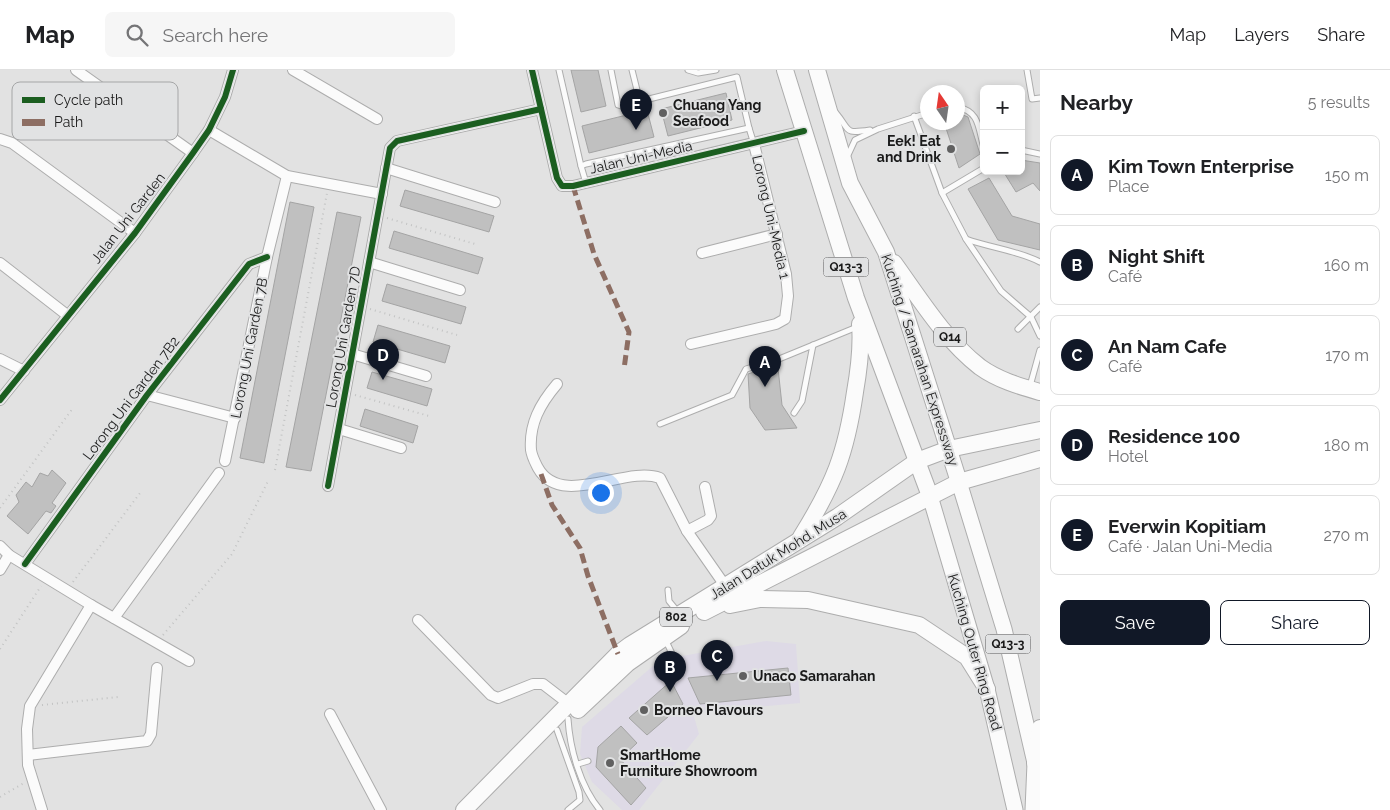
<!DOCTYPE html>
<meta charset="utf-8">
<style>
:root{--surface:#fff;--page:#f6f6f6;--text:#202124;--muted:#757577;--line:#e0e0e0;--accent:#111827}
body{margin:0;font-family:Raleway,sans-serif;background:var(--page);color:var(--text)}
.controls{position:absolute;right:15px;top:15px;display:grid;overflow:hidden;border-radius:8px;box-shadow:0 2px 8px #0003}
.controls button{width:45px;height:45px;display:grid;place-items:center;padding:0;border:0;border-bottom:1px solid var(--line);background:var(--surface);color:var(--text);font:25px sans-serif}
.compass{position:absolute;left:920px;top:15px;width:45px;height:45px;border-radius:50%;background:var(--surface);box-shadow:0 2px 8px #0003;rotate:347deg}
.you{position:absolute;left:600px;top:422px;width:18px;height:18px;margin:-12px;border:4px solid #fff;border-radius:50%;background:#1a73e8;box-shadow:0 0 0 8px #1a73e833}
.badge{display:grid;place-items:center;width:32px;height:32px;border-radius:50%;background:var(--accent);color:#fff;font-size:16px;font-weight:700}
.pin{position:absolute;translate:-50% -41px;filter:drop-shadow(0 1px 2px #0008)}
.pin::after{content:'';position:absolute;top:26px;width:18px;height:15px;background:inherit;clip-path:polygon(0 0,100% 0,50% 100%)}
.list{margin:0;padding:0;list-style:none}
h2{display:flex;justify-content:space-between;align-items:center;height:65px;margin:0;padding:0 20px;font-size:21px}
h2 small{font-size:16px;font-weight:400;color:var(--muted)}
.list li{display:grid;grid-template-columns:32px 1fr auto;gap:15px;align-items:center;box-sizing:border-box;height:80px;margin:0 10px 10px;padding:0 10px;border:1px solid var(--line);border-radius:8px}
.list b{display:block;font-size:19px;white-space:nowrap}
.list p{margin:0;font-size:16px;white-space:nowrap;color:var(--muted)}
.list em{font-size:16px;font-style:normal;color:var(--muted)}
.actions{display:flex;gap:10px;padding:15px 20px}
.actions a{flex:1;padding:11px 0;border:1px solid var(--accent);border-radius:8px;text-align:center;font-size:18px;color:var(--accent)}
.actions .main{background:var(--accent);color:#fff}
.icon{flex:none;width:28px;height:28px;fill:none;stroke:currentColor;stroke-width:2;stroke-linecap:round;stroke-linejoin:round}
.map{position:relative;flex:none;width:1040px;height:740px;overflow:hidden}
header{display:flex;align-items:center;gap:30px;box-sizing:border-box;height:70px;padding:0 25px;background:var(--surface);border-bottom:1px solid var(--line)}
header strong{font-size:24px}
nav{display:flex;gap:28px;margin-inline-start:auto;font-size:18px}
.search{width:350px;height:45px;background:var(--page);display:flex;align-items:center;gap:12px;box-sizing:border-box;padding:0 18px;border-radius:8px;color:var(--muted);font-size:19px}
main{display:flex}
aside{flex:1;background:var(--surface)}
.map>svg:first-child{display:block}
.commercial{fill:#dedae6}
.building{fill:#c0c0c0;stroke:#a4a4a4}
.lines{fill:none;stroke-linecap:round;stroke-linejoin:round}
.service-casing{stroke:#adadad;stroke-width:7}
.minor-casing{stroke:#adadad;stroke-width:12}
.primary-casing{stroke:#adadad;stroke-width:17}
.trunk-casing{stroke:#adadad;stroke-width:18}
.path{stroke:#c2c3c3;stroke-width:2;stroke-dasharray:1 4;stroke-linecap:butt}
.service{stroke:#fbfbfb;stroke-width:5}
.minor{stroke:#fbfbfb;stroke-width:10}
.primary{stroke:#fbfbfb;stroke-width:15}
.trunk{stroke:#fbfbfb;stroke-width:16}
.quiet{stroke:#8d6e63;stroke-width:5;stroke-dasharray:10 5;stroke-linecap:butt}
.cycleway-casing{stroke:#e1e2e3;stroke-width:9}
.cycleway{stroke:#1b5e20;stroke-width:6}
.poi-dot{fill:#606060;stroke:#e1e2e3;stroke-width:2}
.labels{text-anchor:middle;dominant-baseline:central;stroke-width:4;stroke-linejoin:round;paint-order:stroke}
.shield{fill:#e1e2e3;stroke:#565656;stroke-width:1}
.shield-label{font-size:12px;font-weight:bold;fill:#1a1a1a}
.poi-label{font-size:14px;font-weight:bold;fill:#1a1a1a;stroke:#e1e2e3;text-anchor:start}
.street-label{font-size:14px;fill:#1a1a1a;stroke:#e1e2e3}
.key{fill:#e1e2e3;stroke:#a5a6a7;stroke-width:1}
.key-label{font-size:14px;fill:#1a1a1a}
</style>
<header>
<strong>Map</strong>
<div class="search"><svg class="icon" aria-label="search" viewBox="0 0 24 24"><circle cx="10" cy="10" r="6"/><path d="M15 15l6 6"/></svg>Search here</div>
<nav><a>Map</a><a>Layers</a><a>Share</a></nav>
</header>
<main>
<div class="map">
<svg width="1040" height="740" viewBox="0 0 1040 740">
<rect width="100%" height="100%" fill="#e2e2e2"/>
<polygon class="commercial" points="766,571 796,574 800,633 693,643 699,664 639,740 622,740 592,712 580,684 582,657 660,590"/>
<g class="building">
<polygon points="571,0 598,0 606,36 581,42"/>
<polygon points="726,23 732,50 668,66 661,39"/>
<polygon points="647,40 654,67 589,83 582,56"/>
<polygon points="963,45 968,47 980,84 959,98 944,52 958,52 958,46"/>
<polygon points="1021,90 1040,93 1040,121 1033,113 1016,122 1003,101 1021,101"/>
<polygon points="989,108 1012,146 1040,154 1040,180 998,170 968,119"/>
<polygon points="405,120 494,146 489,162 400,136"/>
<polygon points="290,132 314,137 264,393 240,388"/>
<polygon points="337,142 361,147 311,401 286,397"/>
<polygon points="394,161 483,188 478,204 389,178"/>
<polygon points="387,214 466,237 461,254 382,231"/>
<polygon points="378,255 450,276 445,293 373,272"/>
<polygon points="778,298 782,335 797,358 765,360 750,338 748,304 763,299"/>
<polygon points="372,302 432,319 427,336 367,318"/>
<polygon points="365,339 418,356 413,373 360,356"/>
<polygon points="52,400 66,413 52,433 56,436 51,443 46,441 28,464 7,446 19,432 16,425 26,412 32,417 40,403 48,406"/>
<polygon points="788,598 791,625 700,634 688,608"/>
<polygon points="671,611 683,634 647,665 629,648"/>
<polygon points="621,656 637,673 620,689 646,718 631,735 596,697 598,677"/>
</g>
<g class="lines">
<g class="service-casing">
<g id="service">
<polyline points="559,0 581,96"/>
<polyline points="611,0 618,35 621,36 737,7 749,58"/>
<polyline points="632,0 640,32"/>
<polyline points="688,0 698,3 716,0"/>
<polyline points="1027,0 1032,29 1040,28"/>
<path d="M958 37C980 42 978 58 984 78"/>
<path d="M836 43C851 61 843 64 870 60"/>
<path d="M914 46 942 123 966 169C991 178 1016 180 1040 192"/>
<polyline points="1021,80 1040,84"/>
<polyline points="848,85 855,70 878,59 928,43"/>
<polyline points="586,113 581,96 586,94 749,58 754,74"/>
<polyline points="942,123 984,98"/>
<polyline points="966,169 1001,221 1031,247 1040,266"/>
<polyline points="1018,259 1040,237"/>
<polyline points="1030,316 1040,280"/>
<polyline points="794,343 802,331 813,275"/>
<polyline points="660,354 732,325 746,299 779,289 857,257"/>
<polyline points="668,520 669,531 678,542"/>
<polyline points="665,569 677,594"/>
<path d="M568 649C570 679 580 716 600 740"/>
<polyline points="557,660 579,722 580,730 568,740"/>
<polyline points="578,694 588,691"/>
</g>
</g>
<g class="minor-casing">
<g id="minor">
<polyline points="76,0 193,83"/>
<polyline points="293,0 377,49"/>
<polyline points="532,0 557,108 562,116 573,116 804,61"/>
<polyline points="209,60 287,106 382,124"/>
<polyline points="0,69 12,73 135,163"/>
<polyline points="386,98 495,132"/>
<polyline points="702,183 777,164"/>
<polyline points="369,192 460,220"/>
<polyline points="0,193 67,245"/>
<polyline points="691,274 776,254 785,249 788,226 786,204 754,74"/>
<polyline points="352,284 426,306"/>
<polyline points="0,289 24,301"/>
<path d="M557 314C540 334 529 354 531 380 532 387 535 392 538 398 561 439 626 395 660 408L687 461 726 517"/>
<polyline points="147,325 235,348"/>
<polyline points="0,330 135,163 193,83 209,60 225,27 233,0"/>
<polyline points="339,359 401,378"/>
<polyline points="225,391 267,187 287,106"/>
<polyline points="328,416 390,78 397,71 541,39"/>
<polyline points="687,461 708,450 711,446 705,417"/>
<polyline points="0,476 9,485 91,535 189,591"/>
<polyline points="25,494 147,325 249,194 267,187"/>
<polyline points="0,500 9,485"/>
<polyline points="114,548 219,403"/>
<polyline points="418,550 491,625 498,628 533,614 543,614 569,634"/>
<polyline points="330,644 381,740"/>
<polyline points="28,685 147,671 151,664 157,598"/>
<polyline points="42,740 28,695 27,659 30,636 91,535"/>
</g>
</g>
<g class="primary-casing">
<g id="primary">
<polyline points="959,412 1004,559 1035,693 1033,740"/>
<polyline points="930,426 987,619 1015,740"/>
</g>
</g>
<g class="trunk-casing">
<g id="trunk">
<polyline points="785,0 856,228 930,426"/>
<polyline points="817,0 850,113 886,182 959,412"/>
<path d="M894 193C920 229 945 270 980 297 998 310 1019 316 1040 322"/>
<path d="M801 467C834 414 846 384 855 322 859 299 862 277 860 254"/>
<polyline points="730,535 760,529 808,530 919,555 967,587 987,619"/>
<polyline points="704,542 959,412 1040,389"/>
<polyline points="578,640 628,593 681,556"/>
<polyline points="1035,693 1040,658"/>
<polyline points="464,740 618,584 630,575 837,447 917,391 949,379 1040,360"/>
</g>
</g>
<g class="path">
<polyline points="387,148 475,174"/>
<polyline points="370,239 457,265"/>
<polyline points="355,325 429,346"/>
<polyline points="275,400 327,123"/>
<polyline points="0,438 73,338"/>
<polyline points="73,512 140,423"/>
<polyline points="163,565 232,484 269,409"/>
<polyline points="0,579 41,516"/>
<polyline points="42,635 118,627"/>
<polyline points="0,727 24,713"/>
</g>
<use href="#service" class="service"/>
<use href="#minor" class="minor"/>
<use href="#primary" class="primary"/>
<use href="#trunk" class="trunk"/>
<g class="quiet">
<polyline points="573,116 594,184 629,262 624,299"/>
<polyline points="541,404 552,435 580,478 588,506 618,584"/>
</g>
<g class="cycleway-casing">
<g id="cycleway">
<polyline points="532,0 557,108 562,116 573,116 804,61"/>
<polyline points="0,330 135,163 193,83 209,60 225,27 233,0"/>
<polyline points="328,416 390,78 397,71 541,39"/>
<polyline points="25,494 147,325 249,194 267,187"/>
</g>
</g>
<use href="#cycleway" class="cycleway"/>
</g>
<g class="poi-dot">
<circle cx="663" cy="43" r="5"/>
<circle cx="951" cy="79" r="5"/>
<circle cx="743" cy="606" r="5"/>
<circle cx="644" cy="640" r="5"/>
<circle cx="610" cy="693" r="5"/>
</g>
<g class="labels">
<g class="shield">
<rect x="823.5" y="187.5" width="45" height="19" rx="4"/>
<rect x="934" y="257.5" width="32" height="19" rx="4"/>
<rect x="660" y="537.5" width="32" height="19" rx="4"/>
<rect x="985.5" y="564.5" width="45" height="19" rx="4"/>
</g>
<g class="shield-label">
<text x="846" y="197">Q13-3</text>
<text x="950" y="267">Q14</text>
<text x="676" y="547">802</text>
<text x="1008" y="574">Q13-3</text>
</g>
<g class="poi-label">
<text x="673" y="35">Chuang Yang<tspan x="673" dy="16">Seafood</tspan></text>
<text x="941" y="71" text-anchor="end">Eek! Eat<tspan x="941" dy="16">and Drink</tspan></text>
<text x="753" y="606">Unaco Samarahan</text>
<text x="654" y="640">Borneo Flavours</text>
<text x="620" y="685">SmartHome<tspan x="620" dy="16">Furniture Showroom</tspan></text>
</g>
<g class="street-label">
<text transform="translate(641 87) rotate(-13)">Jalan Uni-Media</text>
<text transform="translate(771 147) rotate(77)">Lorong Uni-Media 1</text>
<text transform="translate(128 148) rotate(-52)">Jalan Uni Garden</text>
<text transform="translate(343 267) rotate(-80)">Lorong Uni Garden 7D</text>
<text transform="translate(249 278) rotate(-79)">Lorong Uni Garden 7B</text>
<text transform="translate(920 290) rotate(72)">Kuching / Samarahan Expressway</text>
<text transform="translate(131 328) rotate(-53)">Lorong Uni Garden 7B2</text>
<text transform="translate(778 484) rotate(-32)">Jalan Datuk Mohd. Musa</text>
<text transform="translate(975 582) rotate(74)">Kuching Outer Ring Road</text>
</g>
</g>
<rect x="12" y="12" width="166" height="58" rx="8" class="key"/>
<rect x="22" y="27" width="23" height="6" fill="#1b5e20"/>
<rect x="22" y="49" width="23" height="7" fill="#8d6e63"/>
<g class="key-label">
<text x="54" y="35">Cycle path</text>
<text x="54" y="57">Path</text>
</g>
</svg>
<div class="controls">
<button>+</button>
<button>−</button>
</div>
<svg class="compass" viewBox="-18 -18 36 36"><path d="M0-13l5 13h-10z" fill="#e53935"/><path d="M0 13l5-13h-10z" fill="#757577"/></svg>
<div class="you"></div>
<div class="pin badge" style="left:765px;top:317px">A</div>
<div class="pin badge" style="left:670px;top:622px">B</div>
<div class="pin badge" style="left:717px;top:611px">C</div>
<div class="pin badge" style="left:383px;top:310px">D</div>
<div class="pin badge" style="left:636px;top:60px">E</div>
</div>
<aside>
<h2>Nearby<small>5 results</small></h2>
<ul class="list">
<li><span class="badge">A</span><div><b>Kim Town Enterprise</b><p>Place</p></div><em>150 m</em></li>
<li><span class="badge">B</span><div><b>Night Shift</b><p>Café</p></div><em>160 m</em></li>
<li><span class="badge">C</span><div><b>An Nam Cafe</b><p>Café</p></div><em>170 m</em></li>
<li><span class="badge">D</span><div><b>Residence 100</b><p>Hotel</p></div><em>180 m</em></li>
<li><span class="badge">E</span><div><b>Everwin Kopitiam</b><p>Café · Jalan Uni-Media</p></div><em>270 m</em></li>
</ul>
<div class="actions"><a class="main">Save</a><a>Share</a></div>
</aside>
</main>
